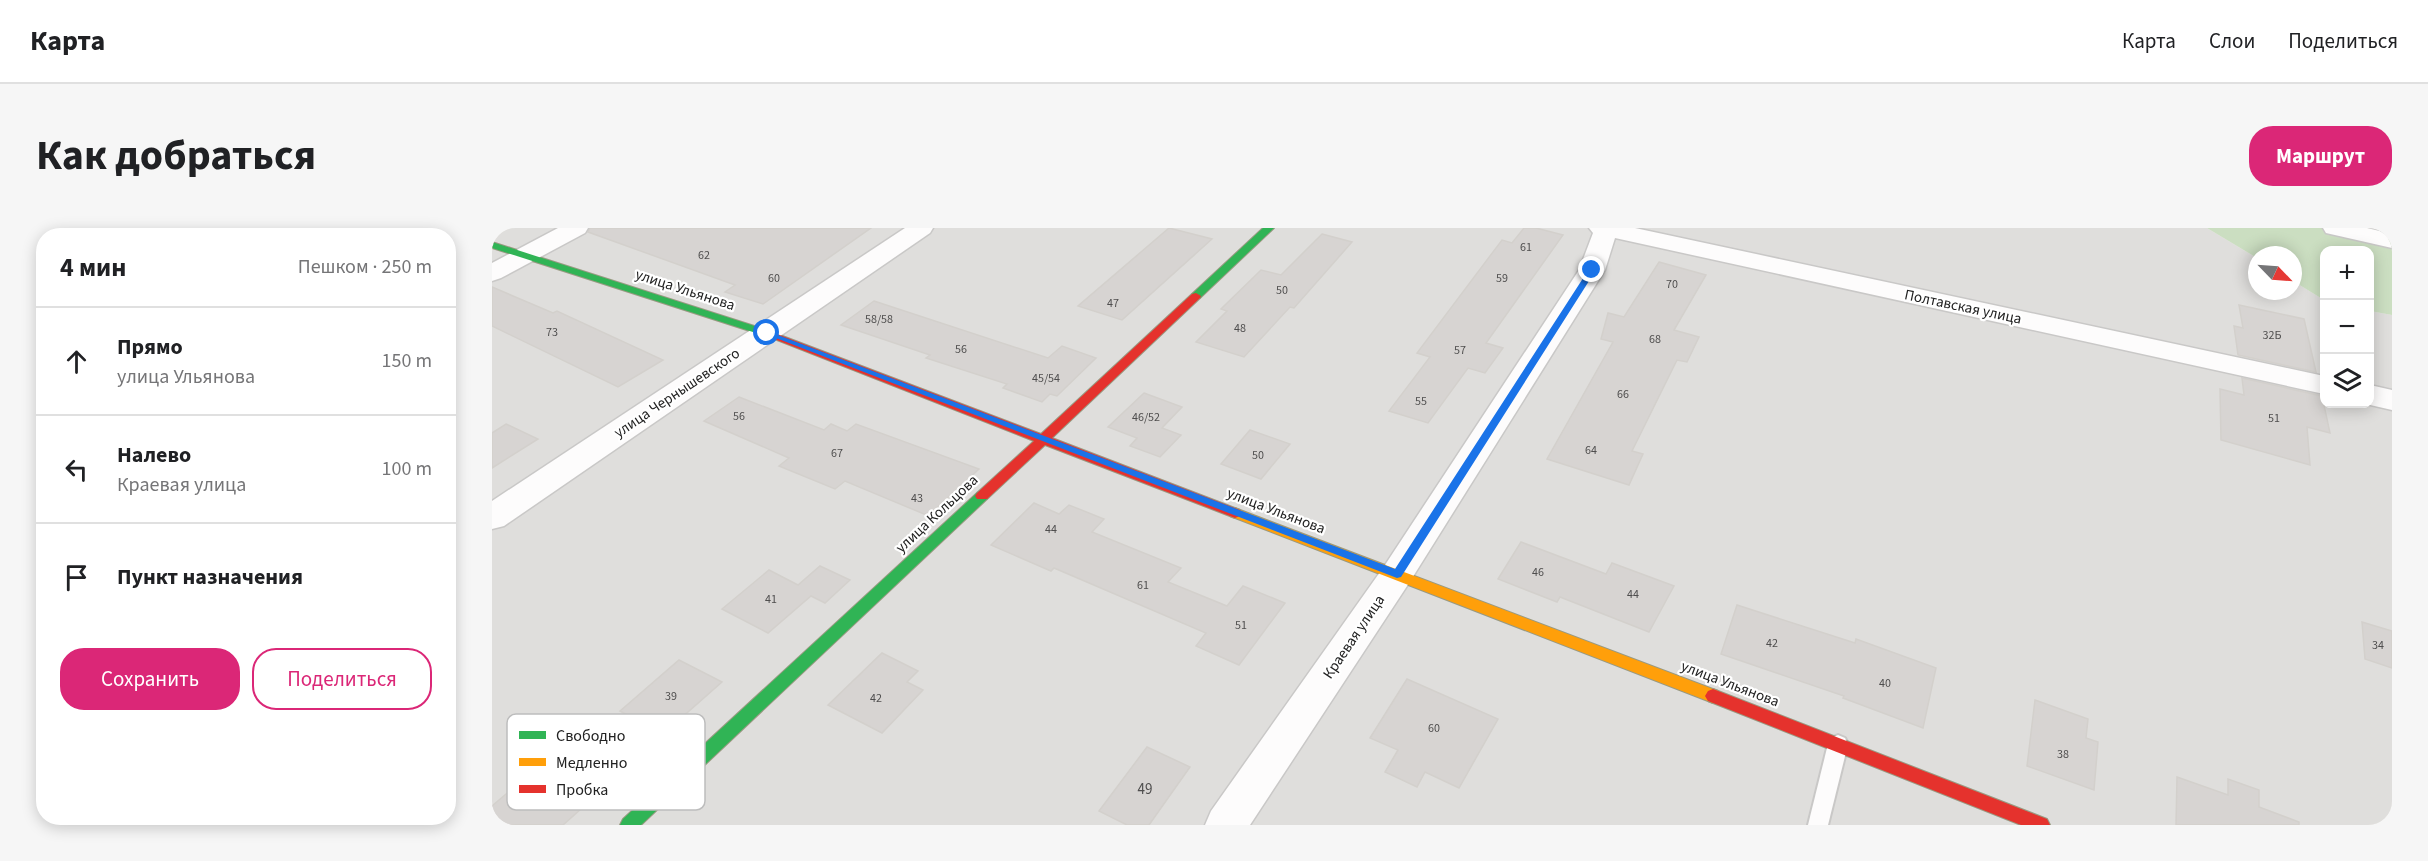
<!DOCTYPE html>
<html lang="ru">
<meta charset="utf-8">
<style>
:root{--surface:#fff;--page:#f6f6f6;--text:#202124;--muted:#757577;--line:#e0e0e0;--accent:#db2777}
body{margin:0;font-family:"Source Sans 3",sans-serif;background:var(--page);color:var(--text)}
.controls{position:absolute;right:18px;top:18px;display:grid;overflow:hidden;border-radius:12px;box-shadow:0 3px 15px #0003}
.controls button{width:54px;height:54px;display:grid;place-items:center;padding:0;border:0;border-bottom:2px solid var(--line);background:var(--surface);color:var(--text);font:30px sans-serif}
.compass{position:absolute;left:1756px;top:18px;width:54px;height:54px;border-radius:50%;background:var(--surface);box-shadow:0 3px 15px #0003;rotate:115deg}
.stop{position:absolute;width:18px;height:18px;margin:-14px;border:4px solid #1a73e8;border-radius:50%;background:#fff}
.stop.end{background:#1a73e8;border-color:#fff;box-shadow:0 2px 6px #0008}
.list{margin:0;padding:0;list-style:none}
h2{display:flex;justify-content:space-between;align-items:center;height:78px;margin:0;padding:0 24px;font-size:26px}
h2 small{font-size:20px;font-weight:400;color:var(--muted)}
.list li{display:grid;grid-template-columns:39px 1fr auto;gap:18px;align-items:center;box-sizing:border-box;height:108px;padding:0 24px;border-top:2px solid var(--line)}
.list b{display:block;font-size:22px;white-space:nowrap}
.list p{margin:0;font-size:20px;white-space:nowrap;color:var(--muted)}
.list em{font-size:20px;font-style:normal;color:var(--muted)}
.actions{display:flex;gap:12px;padding:18px 24px}
.actions a{flex:1;padding:14px 0;border:2px solid var(--accent);border-radius:24px;text-align:center;font-size:21px;color:var(--accent)}
.actions .main{background:var(--accent);color:#fff}
.icon{flex:none;width:33px;height:33px;fill:none;stroke:currentColor;stroke-width:2;stroke-linecap:round;stroke-linejoin:round}
.map{position:relative;flex:none;width:1900px;height:597px;overflow:hidden;border-radius:24px}
header{display:flex;align-items:center;gap:36px;box-sizing:border-box;height:84px;padding:0 30px;background:var(--surface);border-bottom:2px solid var(--line)}
header strong{font-size:28px}
nav{display:flex;gap:33px;margin-inline-start:auto;font-size:21px}
.intro{display:flex;align-items:center;justify-content:space-between;box-sizing:border-box;height:144px;padding:0 36px}
h1{margin:0;font-size:42px}
.button{padding:15px 27px;border-radius:24px;background:var(--accent);color:#fff;font-size:21px;font-weight:700}
main{display:flex;gap:36px;padding:0 36px}
aside{flex:1;background:var(--surface);border-radius:24px;box-shadow:0 3px 15px #0003}
.map>svg:first-child{display:block}
.residential{fill:#dfdedc}
.forest{fill:#cbdec1}
.building{fill:#d7d4d2;stroke:#d3d0cc;stroke-width:1.5}
.lines{fill:none;stroke-linecap:round;stroke-linejoin:round}
.lane-casing{stroke:#c9c8c7;stroke-width:4}
.street-casing{stroke:#c9c8c7;stroke-width:3}
.fast-casing{stroke:#999a82;stroke-width:2}
.slow-casing{stroke:#999a82;stroke-width:2}
.jam-casing{stroke:#999a82;stroke-width:2}
.lane{fill:#fdfcfc;fill-rule:evenodd}
.street{fill:#fdfcfc;fill-rule:evenodd}
.fast{fill:#30b455;fill-rule:evenodd}
.slow{fill:#ff9f0a;fill-rule:evenodd}
.jam{fill:#e5322d;fill-rule:evenodd}
.route{fill:#1a73e8}
.labels{text-anchor:middle;dominant-baseline:central;stroke-width:4.5;stroke-linejoin:round;paint-order:stroke}
.number-label{font-size:12px;fill:#4f4e4e}
.street-label{font-size:15px;fill:#222;stroke:#fff}
.near-number-label{font-size:15px;fill:#4f4e4e}
.key{fill:#fff;stroke:#bdbdbd;stroke-width:1.5}
.key-label{font-size:16px;fill:#222}
</style>
<header>
<strong>Карта</strong>
<nav><a>Карта</a><a>Слои</a><a>Поделиться</a></nav>
</header>
<div class="intro"><h1>Как добраться</h1><a class="button">Маршрут</a></div>
<main>
<aside>
<h2>4 мин<small>Пешком · 250 m</small></h2>
<ul class="list">
<li><svg class="icon" aria-label="ahead" viewBox="0 0 24 24"><path d="M12 20V5M6 11l6-6 6 6"/></svg><div><b>Прямо</b><p>улица Ульянова</p></div><em>150 m</em></li>
<li><svg class="icon" aria-label="left" viewBox="0 0 24 24"><path d="M17 20v-9H6M10 6l-5 5 5 5"/></svg><div><b>Налево</b><p>Краевая улица</p></div><em>100 m</em></li>
<li><svg class="icon" aria-label="arrive" viewBox="0 0 24 24"><path d="M6 21V4h12l-3 4 3 4H6"/></svg><div><b>Пункт назначения</b></div></li>
</ul>
<div class="actions"><a class="main">Сохранить</a><a>Поделиться</a></div>
</aside>
<div class="map">
<svg width="1900" height="597" viewBox="0 0 1900 597">
<rect width="100%" height="100%" fill="#f0eeeb"/>
<polygon class="residential" points="0,0 1715,0 1765,30 1765,63 1801,63 1801,53 1832,72 1832,176 1878,176 1878,83 1900,87 1900,597 0,597"/>
<polygon class="forest" points="1715,0 1844,0 1900,12 1900,87 1878,83 1878,22 1832,22 1832,72 1801,53 1801,27 1765,27 1765,30"/>
<g class="building">
<polygon points="98,0 379,0 271,76 233,64 243,57 96,4"/>
<polygon points="677,0 720,11 630,92 586,78"/>
<polygon points="1032,0 1044,0 1071,7 994,115 1011,120 993,145 976,140 936,195 897,183 938,129 925,125 1010,12 1020,15"/>
<polygon points="830,6 860,14 802,80 798,79 752,129 704,114 735,83 729,81 769,42 789,47"/>
<polygon points="1167,34 1214,47 1182,102 1207,109 1195,134 1185,132 1140,223 1151,226 1137,257 1055,231 1121,114 1109,111 1116,85 1132,89"/>
<polygon points="0,59 61,85 65,83 171,132 126,159 0,98"/>
<polygon points="382,73 556,130 570,118 604,130 565,168 558,166 550,174 511,160 515,156 434,130 438,127 349,97"/>
<polygon points="1747,77 1812,91 1824,144 1746,127 1742,98 1751,100"/>
<polygon points="1750,150 1830,168 1838,205 1815,199 1818,237 1729,212 1728,161 1752,167"/>
<polygon points="652,165 690,179 670,200 689,207 668,229 638,218 645,210 616,199"/>
<polygon points="247,169 332,202 339,196 355,203 364,196 487,241 439,285 432,286 353,253 343,261 287,238 297,230 212,193"/>
<polygon points="14,196 46,211 0,240 0,205"/>
<polygon points="758,202 798,216 769,251 729,236"/>
<polygon points="542,275 567,286 577,277 612,291 600,304 689,340 676,354 735,378 751,358 793,375 747,437 704,418 714,405 562,340 559,343 499,317"/>
<polygon points="1029,314 1114,346 1120,335 1182,358 1157,404 1068,369 1065,374 1006,351"/>
<polygon points="328,338 358,352 333,375 319,368 276,405 230,381 277,342 306,357"/>
<polygon points="1245,377 1363,415 1364,411 1444,440 1431,500 1351,470 1352,468 1229,426"/>
<polygon points="1870,394 1900,403 1900,440 1873,431"/>
<polygon points="390,425 426,443 415,454 431,462 390,505 336,477"/>
<polygon points="187,432 230,454 171,506 128,483"/>
<polygon points="915,451 1006,491 967,560 933,544 925,559 893,544 906,522 878,510"/>
<polygon points="1543,472 1596,491 1594,510 1606,514 1602,562 1535,538"/>
<polygon points="655,519 698,539 657,597 635,597 607,583"/>
<polygon points="55,531 109,563 71,597 0,597 0,578"/>
<polygon points="1685,549 1736,567 1736,551 1767,562 1767,579 1807,594 1807,597 1684,597"/>
</g>
<g class="lines">
<g class="lane-casing">
<polygon id="lane" points="1346,507 1353,510 1356,516 1336,597 1316,597 1336,516 1339,510"/>
</g>
<g class="street-casing">
<g id="street">
<polygon points="66,0 96,0 93,5 9,50 0,53 0,35"/>
<polygon points="413,0 441,0 438,5 12,298 0,301 0,273"/>
<polygon points="1097,0 1143,0 1832,148 1832,166 1123,10 1113,42 917,355 758,597 713,597 719,583 893,337 1087,42 1101,5"/>
<polygon points="1831,0 1875,0 1900,6 1900,20 1834,5"/>
<polygon points="1878,157 1900,162 1900,182 1874,176 1878,176"/>
</g>
</g>
<g class="fast-casing">
<g id="fast">
<polygon points="771,0 782,0 708,70 700,70 700,66"/>
<polygon points="0,14 272,101 274,103 272,105 264,105 0,20"/>
<polygon points="490,263 495,265 497,268 495,271 149,597 128,597 131,591 485,265"/>
</g>
</g>
<g class="slow-casing">
<polygon id="slow" points="743,280 1226,463 1229,468 1226,473 1221,475 1216,473 738,288 736,285 738,282"/>
</g>
<g class="jam-casing">
<g id="jam">
<polygon points="704,65 709,68 708,70 560,210 748,282 750,285 748,288 743,290 553,217 495,271 485,271 483,268 485,265 542,213 262,103 264,101 272,101 549,206 700,66"/>
<polygon points="1221,461 1555,591 1558,597 1529,597 1216,473 1213,468 1216,463"/>
</g>
</g>
<use href="#lane" class="lane"/>
<use href="#street" class="street"/>
<use href="#fast" class="fast"/>
<use href="#slow" class="slow"/>
<use href="#jam" class="jam"/>
</g>
<polygon class="route" points="1097,41 1104,42 909,349 905,350 271,105 278,104 903,341"/>
<g class="labels">
<g class="number-label">
<text x="1034" y="19">61</text>
<text x="212" y="27">62</text>
<text x="282" y="50">60</text>
<text x="1010" y="50">59</text>
<text x="1180" y="56">70</text>
<text x="790" y="62">50</text>
<text x="621" y="75">47</text>
<text x="387" y="91">58/58</text>
<text x="748" y="100">48</text>
<text x="60" y="104">73</text>
<text x="1780" y="107">32Б</text>
<text x="1163" y="111">68</text>
<text x="469" y="121">56</text>
<text x="968" y="122">57</text>
<text x="554" y="150">45/54</text>
<text x="1131" y="166">66</text>
<text x="929" y="173">55</text>
<text x="247" y="188">56</text>
<text x="654" y="189">46/52</text>
<text x="1782" y="190">51</text>
<text x="1099" y="222">64</text>
<text x="345" y="225">67</text>
<text x="766" y="227">50</text>
<text x="425" y="270">43</text>
<text x="559" y="301">44</text>
<text x="1046" y="344">46</text>
<text x="651" y="357">61</text>
<text x="1141" y="366">44</text>
<text x="279" y="371">41</text>
<text x="749" y="397">51</text>
<text x="1280" y="415">42</text>
<text x="1886" y="417">34</text>
<text x="1393" y="455">40</text>
<text x="179" y="468">39</text>
<text x="384" y="470">42</text>
<text x="942" y="500">60</text>
<text x="1571" y="526">38</text>
</g>
<g class="street-label">
<text transform="translate(193 62) rotate(18)">улица Ульянова</text>
<text transform="translate(1471 79) rotate(12)">Полтавская улица</text>
<text transform="translate(185 165) rotate(-34)">улица Чернышевского</text>
<text transform="translate(784 283) rotate(21)">улица Ульянова</text>
<text transform="translate(445 286) rotate(-43)">улица Кольцова</text>
<text transform="translate(862 409) rotate(-56)">Краевая улица</text>
<text transform="translate(1238 456) rotate(21)">улица Ульянова</text>
</g>
<g class="near-number-label">
<text x="653" y="561">49</text>
</g>
</g>
<rect x="15" y="486" width="198" height="96" rx="9" class="key"/>
<rect x="27" y="503" width="27" height="8" fill="#30b455"/>
<rect x="27" y="530" width="27" height="8" fill="#ff9f0a"/>
<rect x="27" y="557" width="27" height="8" fill="#e5322d"/>
<g class="key-label">
<text x="64" y="513">Свободно</text>
<text x="64" y="540">Медленно</text>
<text x="64" y="567">Пробка</text>
</g>
</svg>
<div class="controls">
<button>+</button>
<button>−</button>
<button><svg class="icon" aria-label="layers" viewBox="0 0 24 24"><path d="M12 4l9 5-9 5-9-5zM3 14l9 5 9-5"/></svg></button>
</div>
<svg class="compass" viewBox="-18 -18 36 36"><path d="M0-13l5 13h-10z" fill="#e53935"/><path d="M0 13l5-13h-10z" fill="#757577"/></svg>
<div class="stop" style="left:275px;top:105px"></div>
<div class="stop end" style="left:1100px;top:42px"></div>
</div>
</main>
